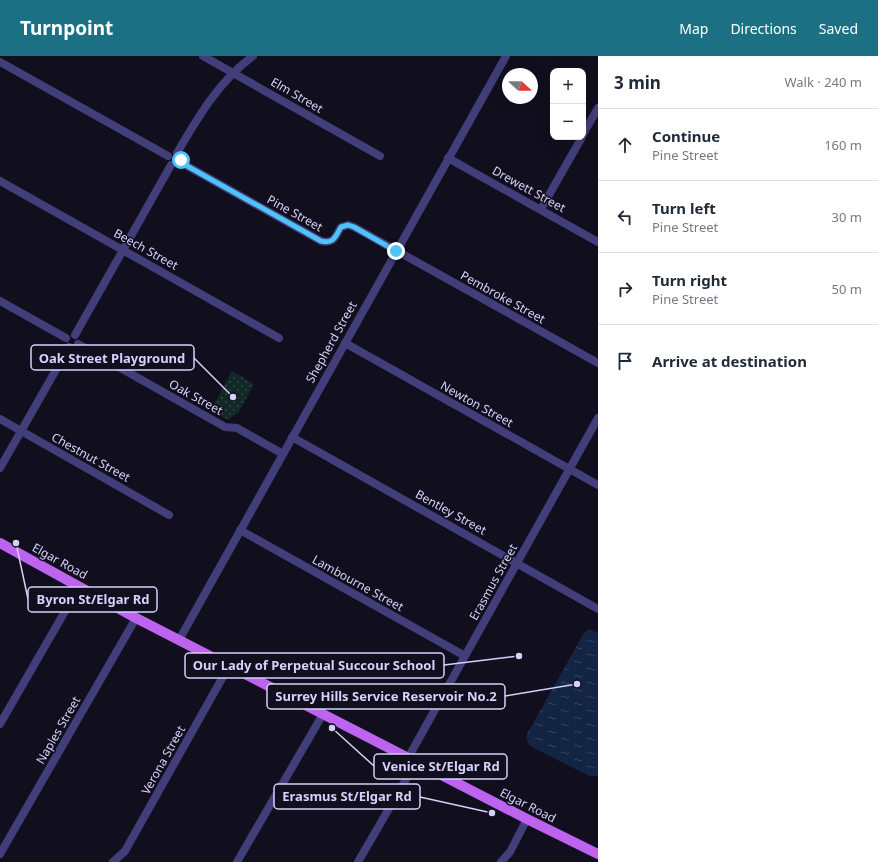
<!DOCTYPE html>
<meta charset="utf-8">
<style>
:root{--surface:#fff;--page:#f6f6f7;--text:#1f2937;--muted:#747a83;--line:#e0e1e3;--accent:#1b7183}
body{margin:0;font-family:"Noto Sans",sans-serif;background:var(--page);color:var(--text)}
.controls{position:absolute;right:12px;top:12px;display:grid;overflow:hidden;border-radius:8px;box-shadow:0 4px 16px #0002}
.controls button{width:36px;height:36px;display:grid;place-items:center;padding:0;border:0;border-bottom:1px solid var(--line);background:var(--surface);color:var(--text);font:20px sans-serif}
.compass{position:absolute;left:502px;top:12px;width:36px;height:36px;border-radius:50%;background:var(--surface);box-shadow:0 4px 16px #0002;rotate:111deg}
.stop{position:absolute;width:12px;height:12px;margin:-9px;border:3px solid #4fc3f7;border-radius:50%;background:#fff}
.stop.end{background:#4fc3f7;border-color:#fff;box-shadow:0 1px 4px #0008}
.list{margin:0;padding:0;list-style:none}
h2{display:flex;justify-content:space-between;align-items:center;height:52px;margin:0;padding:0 16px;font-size:17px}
h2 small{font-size:13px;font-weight:400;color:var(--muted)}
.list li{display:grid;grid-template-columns:26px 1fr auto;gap:12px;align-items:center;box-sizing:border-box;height:72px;padding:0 16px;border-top:1px solid var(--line)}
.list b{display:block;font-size:15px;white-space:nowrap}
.list p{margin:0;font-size:13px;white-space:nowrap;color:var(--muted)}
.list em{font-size:13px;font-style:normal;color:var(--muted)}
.icon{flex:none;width:22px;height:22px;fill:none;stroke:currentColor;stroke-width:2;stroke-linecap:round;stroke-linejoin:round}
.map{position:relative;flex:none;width:598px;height:806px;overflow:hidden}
header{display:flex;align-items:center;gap:24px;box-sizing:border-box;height:56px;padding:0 20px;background:var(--accent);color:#fff}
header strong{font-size:19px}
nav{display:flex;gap:22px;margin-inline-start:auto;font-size:14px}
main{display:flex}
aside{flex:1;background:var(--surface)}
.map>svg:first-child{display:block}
.grass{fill:url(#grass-dots)}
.water{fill:url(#water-ripples)}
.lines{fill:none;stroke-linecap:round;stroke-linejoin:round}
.street{stroke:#413e79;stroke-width:8}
.primary{stroke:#bd63ef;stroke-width:10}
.route{stroke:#4fc3f7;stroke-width:5}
.labels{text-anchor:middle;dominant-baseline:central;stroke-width:3;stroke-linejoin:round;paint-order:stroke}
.street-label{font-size:12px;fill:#d6d1fa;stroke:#110e1e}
.leader{fill:none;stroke:#d6d1fa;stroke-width:1.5}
.callout-dot{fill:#d6d1fa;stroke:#110e1e;stroke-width:1.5}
.callout{fill:#110e1e;stroke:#d6d1fa;stroke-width:1.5}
.callout-label{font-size:13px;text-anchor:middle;font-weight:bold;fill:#d6d1fa}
</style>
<header>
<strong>Turnpoint</strong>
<nav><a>Map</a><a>Directions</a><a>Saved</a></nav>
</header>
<main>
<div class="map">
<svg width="598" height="806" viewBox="0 0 598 806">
<defs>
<pattern id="grass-dots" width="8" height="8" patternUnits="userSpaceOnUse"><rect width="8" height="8" fill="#122827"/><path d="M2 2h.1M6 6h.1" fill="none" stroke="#344647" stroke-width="1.8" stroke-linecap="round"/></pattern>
<pattern id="water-ripples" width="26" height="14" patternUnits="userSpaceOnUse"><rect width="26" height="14" fill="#132543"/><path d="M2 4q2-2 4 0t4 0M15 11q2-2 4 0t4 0" fill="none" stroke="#35445f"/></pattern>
</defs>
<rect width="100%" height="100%" fill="#110e1e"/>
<polygon class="grass" points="232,315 254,328 239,356 228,364 211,354"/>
<polygon class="water" points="589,573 598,577 598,720 589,720 530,690 527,684 527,678 584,577"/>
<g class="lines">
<g class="street">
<polyline points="203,0 380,100"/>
<polyline points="0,6 168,100"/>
<polyline points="583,78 598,52"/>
<path d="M177 97C198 61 219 25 253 0"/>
<polyline points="448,102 598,186"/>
<path d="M180 106 321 185C334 188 335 181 341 171L348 169 354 171 598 307"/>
<polyline points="0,125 279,282"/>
<polyline points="541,153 582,81"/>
<polyline points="0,245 66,282"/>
<polyline points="75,279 171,109"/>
<polyline points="345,287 598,429"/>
<polyline points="78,288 225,371 237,372 283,398"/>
<polyline points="0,363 169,459"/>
<polyline points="292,381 598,553"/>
<polyline points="0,412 69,291"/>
<polyline points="240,474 465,600"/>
<polyline points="179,584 506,0"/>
<polyline points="0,668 79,531"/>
<polyline points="408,702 598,362"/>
<polyline points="0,798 136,562"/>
<polyline points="113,806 125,795 229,610"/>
<polyline points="237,806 323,658"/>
<polyline points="358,806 416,706"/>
<polyline points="501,806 510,796 527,763"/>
</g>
<polyline class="primary" points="0,487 136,562 527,763 598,798"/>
</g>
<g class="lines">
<path class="route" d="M181 104 180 106 321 185C334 188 335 181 341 171L348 169 354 171 396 195"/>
</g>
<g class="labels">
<g class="street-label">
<text transform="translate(297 39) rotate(30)">Elm Street</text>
<text transform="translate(529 133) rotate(29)">Drewett Street</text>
<text transform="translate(295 157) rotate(29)">Pine Street</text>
<text transform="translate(146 193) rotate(29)">Beech Street</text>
<text transform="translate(503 241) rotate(29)">Pembroke Street</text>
<text transform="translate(331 286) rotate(-61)">Shepherd Street</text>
<text transform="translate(196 341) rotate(29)">Oak Street</text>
<text transform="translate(477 348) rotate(29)">Newton Street</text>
<text transform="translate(91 401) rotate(29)">Chestnut Street</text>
<text transform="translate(451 456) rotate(29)">Bentley Street</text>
<text transform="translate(60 505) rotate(29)">Elgar Road</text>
<text transform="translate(493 526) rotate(-61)">Erasmus Street</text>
<text transform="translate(358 527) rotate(29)">Lambourne Street</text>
<text transform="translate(58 674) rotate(-60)">Naples Street</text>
<text transform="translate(163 704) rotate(-61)">Verona Street</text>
<text transform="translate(528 749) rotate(27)">Elgar Road</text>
</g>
</g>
<path class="leader" d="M233 341L194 302M16 487L28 543M519 600L444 609M577 628L505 640M332 672L374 710M492 757L420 741"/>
<g class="callout-dot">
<circle cx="233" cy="341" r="4"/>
<circle cx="16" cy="487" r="4"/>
<circle cx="519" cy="600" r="4"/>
<circle cx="577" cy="628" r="4"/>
<circle cx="332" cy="672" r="4"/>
<circle cx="492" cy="757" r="4"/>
</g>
<g class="callout">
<rect x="31" y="289" width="163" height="25" rx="4"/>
<rect x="28" y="531" width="129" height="25" rx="4"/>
<rect x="185" y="597" width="259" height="25" rx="4"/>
<rect x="267" y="628" width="238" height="25" rx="4"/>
<rect x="374" y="698" width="133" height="25" rx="4"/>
<rect x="274" y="728" width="146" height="25" rx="4"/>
</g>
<g class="callout-label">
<text x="112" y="307">Oak Street Playground</text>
<text x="93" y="548">Byron St/Elgar Rd</text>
<text x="314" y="614">Our Lady of Perpetual Succour School</text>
<text x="386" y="645">Surrey Hills Service Reservoir No.2</text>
<text x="441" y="715">Venice St/Elgar Rd</text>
<text x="347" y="745">Erasmus St/Elgar Rd</text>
</g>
</svg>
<div class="controls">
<button>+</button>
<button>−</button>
</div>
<svg class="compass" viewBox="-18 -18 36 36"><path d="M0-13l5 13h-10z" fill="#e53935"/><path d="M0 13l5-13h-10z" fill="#747a83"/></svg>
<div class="stop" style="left:181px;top:104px"></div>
<div class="stop end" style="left:396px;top:195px"></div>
</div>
<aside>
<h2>3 min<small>Walk · 240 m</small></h2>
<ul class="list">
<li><svg class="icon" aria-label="ahead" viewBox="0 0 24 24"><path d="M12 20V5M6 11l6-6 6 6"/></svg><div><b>Continue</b><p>Pine Street</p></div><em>160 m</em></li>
<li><svg class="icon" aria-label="left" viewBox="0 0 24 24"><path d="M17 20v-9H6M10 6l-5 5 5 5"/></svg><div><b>Turn left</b><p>Pine Street</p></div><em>30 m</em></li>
<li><svg class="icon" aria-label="right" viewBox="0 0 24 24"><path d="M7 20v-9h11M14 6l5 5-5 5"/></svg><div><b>Turn right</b><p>Pine Street</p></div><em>50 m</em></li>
<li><svg class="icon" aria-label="arrive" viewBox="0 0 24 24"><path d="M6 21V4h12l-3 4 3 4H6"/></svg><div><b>Arrive at destination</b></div></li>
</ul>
</aside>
</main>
